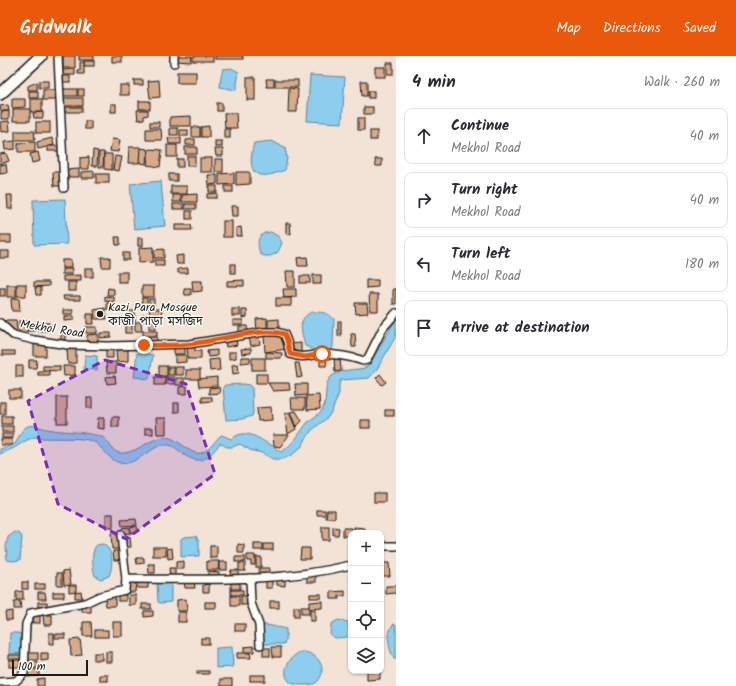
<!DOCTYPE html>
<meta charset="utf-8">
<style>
:root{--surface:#fff;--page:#f7f7f7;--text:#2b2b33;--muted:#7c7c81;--line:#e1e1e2;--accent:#ea580c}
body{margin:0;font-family:Kalam,"Noto Sans Bengali",sans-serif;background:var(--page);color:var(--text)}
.controls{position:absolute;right:12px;bottom:12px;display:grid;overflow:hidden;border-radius:8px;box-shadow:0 1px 3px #0004}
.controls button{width:36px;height:36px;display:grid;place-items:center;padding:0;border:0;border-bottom:1px solid var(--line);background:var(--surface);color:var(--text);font:20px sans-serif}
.scale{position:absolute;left:12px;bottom:10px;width:76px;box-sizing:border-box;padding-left:4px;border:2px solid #1c1c1c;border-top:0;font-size:11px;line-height:14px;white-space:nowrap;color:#1c1c1c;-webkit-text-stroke:3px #fdfcf7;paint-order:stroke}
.stop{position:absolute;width:12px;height:12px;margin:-9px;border:3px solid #ea580c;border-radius:50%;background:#fff}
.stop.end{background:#ea580c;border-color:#fff;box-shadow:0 1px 4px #0008}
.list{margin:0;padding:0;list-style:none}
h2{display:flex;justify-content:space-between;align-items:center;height:52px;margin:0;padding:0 16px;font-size:17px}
h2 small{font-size:13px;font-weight:400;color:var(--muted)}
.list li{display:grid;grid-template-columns:26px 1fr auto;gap:12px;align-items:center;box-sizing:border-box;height:56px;margin:0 8px 8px;padding:0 8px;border:1px solid var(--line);border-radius:8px}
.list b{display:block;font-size:15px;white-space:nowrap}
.list p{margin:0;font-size:13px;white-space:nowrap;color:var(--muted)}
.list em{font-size:13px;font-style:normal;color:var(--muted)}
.icon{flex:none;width:22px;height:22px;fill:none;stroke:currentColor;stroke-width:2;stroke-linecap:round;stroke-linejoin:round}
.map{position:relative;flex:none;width:396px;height:630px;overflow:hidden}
header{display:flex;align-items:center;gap:24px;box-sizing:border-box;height:56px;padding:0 20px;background:var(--accent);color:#fff}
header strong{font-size:19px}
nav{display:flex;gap:22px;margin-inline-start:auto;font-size:14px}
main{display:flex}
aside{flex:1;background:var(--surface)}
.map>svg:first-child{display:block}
.water{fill:#8dcdee;stroke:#60869a}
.building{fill:#d7aa89;stroke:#1c1c1c}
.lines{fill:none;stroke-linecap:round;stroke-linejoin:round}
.minor-casing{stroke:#1c1c1c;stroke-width:10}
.highway-casing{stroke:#1c1c1c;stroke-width:14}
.minor{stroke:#fdfcf7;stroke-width:7}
.highway{stroke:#fdfcf7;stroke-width:11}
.route{stroke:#ea580c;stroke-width:5}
.marked{fill:#7b2cbf;fill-opacity:0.2;stroke:#7b2cbf;stroke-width:3;stroke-dasharray:8 5;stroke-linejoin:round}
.poi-dot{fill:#1c1c1c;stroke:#fdfcf7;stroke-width:1.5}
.labels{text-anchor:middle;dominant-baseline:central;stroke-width:3;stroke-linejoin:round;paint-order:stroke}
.poi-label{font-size:12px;fill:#1c1c1c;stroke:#fdfcf7;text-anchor:start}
.street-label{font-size:12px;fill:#1c1c1c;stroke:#fdfcf7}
</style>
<header>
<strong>Gridwalk</strong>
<nav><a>Map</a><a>Directions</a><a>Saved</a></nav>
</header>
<main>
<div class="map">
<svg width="396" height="630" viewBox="0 0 396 630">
<rect width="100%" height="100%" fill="#f2e3d6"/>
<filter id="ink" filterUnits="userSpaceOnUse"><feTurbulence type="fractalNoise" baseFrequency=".025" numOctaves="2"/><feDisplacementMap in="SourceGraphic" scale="8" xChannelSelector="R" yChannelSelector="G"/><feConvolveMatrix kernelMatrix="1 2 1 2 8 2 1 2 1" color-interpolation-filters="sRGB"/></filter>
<g filter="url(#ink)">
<g class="water">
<polygon points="231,12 239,16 236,34 220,31 221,20 223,13"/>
<polygon points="310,19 345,21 342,67 307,65"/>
<path d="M272 85 285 92 287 102 285 114C255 126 246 118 254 87Z"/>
<polygon points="161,125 165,170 134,173 130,128"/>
<polygon points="65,143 67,188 34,189 33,144"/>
<path d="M271 176 279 181 282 187 278 196C272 200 267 202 260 198 257 186 256 177 271 176Z"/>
<path d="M312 256C321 256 328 256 334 263L333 290 332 293C322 298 314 294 305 290 302 276 296 263 312 256Z"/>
<path d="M396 264V280L377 313 369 322 341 324 339 328V337L332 355 328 361 311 375 301 391 292 399 283 403H273L262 397 250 394 240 388 232 391H227L220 387C210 401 201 411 183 398 177 393 173 388 164 389 151 390 134 411 120 407 108 404 102 389 92 385 78 380 50 384 34 381L25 385 14 392 0 398V393L15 388C18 383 21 374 26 371 32 367 41 372 47 373 61 376 76 375 90 378 93 379 98 379 102 381 109 384 111 395 119 397 132 399 148 385 159 382 179 375 191 409 208 393 212 390 216 384 220 380L222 379 231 383C248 370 260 385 275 391L277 394 281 396C293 389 300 376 308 366 312 362 319 359 322 354 329 344 322 328 332 320 341 313 355 314 365 312 378 298 385 279 396 264Z"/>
<polygon points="137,297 153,299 149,323 134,321"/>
<polygon points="85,299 97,300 97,314 84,313"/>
<polygon points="243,328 249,329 252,332 253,357 252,360 242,363 226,364 223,331 225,329"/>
<polygon points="15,476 20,478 22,481 20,504 13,505 7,504 6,491 8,481"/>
<polygon points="196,480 199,485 199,500 181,501 181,483 184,481"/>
<path d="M103 488C114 494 113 510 109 520L101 523 95 520C93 514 90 494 97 489 98 489 102 488 103 488Z"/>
<polygon points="157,526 171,526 171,546 160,547 158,546"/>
<polygon points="338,564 348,566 350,578 347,581 336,582 330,579 331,568"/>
<path d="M393 568 396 569V603H394C388 591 386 580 393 568Z"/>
<polygon points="262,569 267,569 286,573 286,583 284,588 264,588 261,584"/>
<polygon points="10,577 18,577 22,579 21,597 12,598 9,597"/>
<polygon points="232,591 233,611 216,612 216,592"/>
<path d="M301 596C313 595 326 607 321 620 320 622 318 626 315 627 310 630 293 630 289 625 280 615 291 599 301 596Z"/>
</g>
<g class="building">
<rect x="63" y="0" width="12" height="12"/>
<rect x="79" y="0" width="15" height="4"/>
<rect x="112" y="0" width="10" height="6"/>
<polygon points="175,0 192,0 191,6 175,5"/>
<rect x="193" y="0" width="20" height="5"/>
<rect x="215" y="0" width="28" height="3"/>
<rect x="84" y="5" width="10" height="5"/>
<polygon points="80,6 84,6 84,18 78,18 78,15 80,15"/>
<rect x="387" y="7" width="6" height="11"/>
<rect x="375" y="11" width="10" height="10"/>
<polygon points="75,13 75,19 63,19 63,14"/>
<rect x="177" y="16" width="19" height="11"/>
<rect x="60" y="20" width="10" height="6"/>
<rect x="247" y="21" width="8" height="23"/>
<polygon points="266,23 274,23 274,31 267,31"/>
<rect x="134" y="24" width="9" height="5"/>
<polygon points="159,24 160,41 150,42 148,25"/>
<rect x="275" y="24" width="23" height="7"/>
<rect x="39" y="25" width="9" height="7"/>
<polygon points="361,25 367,25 367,40 362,40"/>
<polygon points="37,26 37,34 28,34 28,30"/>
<rect x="120" y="29" width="9" height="10"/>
<polygon points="289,32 298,33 297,56 288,56"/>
<rect x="62" y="33" width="15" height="7"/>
<rect x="78" y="33" width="6" height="7"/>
<rect x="43" y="34" width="14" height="10"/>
<rect x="29" y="35" width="9" height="7"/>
<rect x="368" y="35" width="6" height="7"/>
<polygon points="63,42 83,42 83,50 64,50"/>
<polygon points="12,43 25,43 25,51 12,52"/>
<rect x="31" y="43" width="11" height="13"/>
<rect x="139" y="45" width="11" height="8"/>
<rect x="217" y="47" width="5" height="8"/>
<rect x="111" y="48" width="5" height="8"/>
<polygon points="8,49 9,55 1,55 0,50"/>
<rect x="63" y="51" width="19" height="5"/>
<rect x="364" y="51" width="9" height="7"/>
<rect x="13" y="53" width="17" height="12"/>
<polygon points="137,54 148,54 148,59 144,60 144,63 138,64"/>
<polygon points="9,55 9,63 1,63 1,56"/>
<polygon points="43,56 43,62 34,62 33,57"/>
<polygon points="224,57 236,57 237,72 225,72"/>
<polygon points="191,60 191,70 170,70 170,61"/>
<rect x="358" y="62" width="6" height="12"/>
<polygon points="9,65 10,75 1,76 0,66"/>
<rect x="85" y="65" width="6" height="8"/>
<rect x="36" y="66" width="14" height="11"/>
<rect x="150" y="66" width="9" height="5"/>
<polygon points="209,70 209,81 201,81 201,71"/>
<rect x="192" y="71" width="8" height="10"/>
<rect x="170" y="72" width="8" height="7"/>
<polygon points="146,73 161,73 162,84 146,84"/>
<rect x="224" y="73" width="6" height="9"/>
<rect x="180" y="74" width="8" height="6"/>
<polygon points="15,75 34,75 35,84 15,84"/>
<rect x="370" y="75" width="7" height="9"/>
<polygon points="52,82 54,89 38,93 37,86"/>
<polygon points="168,82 181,82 181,88 169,88"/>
<polygon points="112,83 120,84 118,96 110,95"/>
<polygon points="195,83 195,89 186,89 186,84"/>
<polygon points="15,85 15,93 5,94 4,86"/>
<rect x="215" y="85" width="7" height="6"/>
<polygon points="35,86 35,96 18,96 18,87"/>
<rect x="167" y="89" width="10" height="12"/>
<rect x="48" y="90" width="11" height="5"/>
<polygon points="129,91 140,91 139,107 128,107"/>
<rect x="185" y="91" width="12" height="7"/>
<polygon points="141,92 147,93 146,108 140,107"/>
<polygon points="149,93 162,94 160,111 147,109"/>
<polygon points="215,93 223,93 223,100 216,100"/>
<polygon points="93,94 98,95 97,110 92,110"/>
<polygon points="38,96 40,105 32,107 30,98"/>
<polygon points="99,96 104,96 103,111 99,111"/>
<polygon points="6,97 9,105 0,108 0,98"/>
<polygon points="104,98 112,98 112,114 104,113"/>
<polygon points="115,100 122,101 119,115 113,114"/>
<rect x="187" y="100" width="8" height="10"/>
<polygon points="89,101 89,113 80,113 80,102"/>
<rect x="200" y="102" width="12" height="14"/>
<rect x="177" y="103" width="6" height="8"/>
<rect x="215" y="103" width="8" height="13"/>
<polygon points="375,103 382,103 382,110 376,110"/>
<polygon points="6,108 7,117 0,118 0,109"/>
<polygon points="79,113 79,121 64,121 64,114"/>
<polygon points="94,115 94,122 81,122 81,116"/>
<polygon points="53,116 62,116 63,130 54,130"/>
<polygon points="236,116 249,116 250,118 250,128 236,129"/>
<polygon points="234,117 234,128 219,129 219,118"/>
<rect x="96" y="118" width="13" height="9"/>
<rect x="169" y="118" width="8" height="7"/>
<polygon points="208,119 217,119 217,128 209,129"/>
<rect x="171" y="130" width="16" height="8"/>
<rect x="209" y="130" width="8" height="6"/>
<rect x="225" y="130" width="8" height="6"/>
<polygon points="217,137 217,142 207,142 207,138"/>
<polygon points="197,138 197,146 182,146 182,139"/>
<polygon points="7,139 12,139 12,153 8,153"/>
<rect x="173" y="139" width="8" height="7"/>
<rect x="173" y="148" width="11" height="5"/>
<rect x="185" y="148" width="11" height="5"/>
<polygon points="231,150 238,150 238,160 232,160"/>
<rect x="186" y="155" width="6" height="8"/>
<rect x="223" y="165" width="9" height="16"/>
<polygon points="286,167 290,167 291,178 286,178"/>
<polygon points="175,169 191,169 192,174 175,174"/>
<polygon points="241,171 242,180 236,180 236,172"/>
<rect x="0" y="179" width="11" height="8"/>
<polygon points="115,181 120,181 120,189 116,189"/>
<rect x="138" y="182" width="5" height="8"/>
<polygon points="153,191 153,206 139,207 139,192"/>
<polygon points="164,193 164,202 154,202 154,194"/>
<rect x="0" y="195" width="9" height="7"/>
<rect x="123" y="197" width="6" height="7"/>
<polygon points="183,199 183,208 177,208 176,200"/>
<polygon points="101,201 110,201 110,211 102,211"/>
<polygon points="307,201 308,210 298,210 297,202"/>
<rect x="62" y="204" width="9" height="8"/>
<rect x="155" y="204" width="9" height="6"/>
<rect x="231" y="208" width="4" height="9"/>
<rect x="85" y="212" width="8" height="9"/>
<polygon points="188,212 188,217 178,217 178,213"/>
<rect x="62" y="213" width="10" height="5"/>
<polygon points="286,215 295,215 295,231 287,231"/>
<rect x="118" y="216" width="9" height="10"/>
<polygon points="81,219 81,225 63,225 63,220"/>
<rect x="313" y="219" width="8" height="9"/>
<rect x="300" y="220" width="10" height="7"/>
<polygon points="244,224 244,230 227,230 227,225"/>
<polygon points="366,224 378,224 378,231 366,232"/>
<polygon points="192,225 202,225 202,235 193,236"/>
<polygon points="34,226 49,226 49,230 34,231"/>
<rect x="68" y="226" width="8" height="9"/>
<rect x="17" y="228" width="9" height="12"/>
<rect x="7" y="229" width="9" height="12"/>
<rect x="142" y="230" width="12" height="11"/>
<polygon points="41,231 41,239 36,239 35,232"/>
<rect x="0" y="232" width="5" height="8"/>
<polygon points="108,232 114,233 114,239 107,239"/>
<polygon points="184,233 191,233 191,239 185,239"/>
<polygon points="283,233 296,233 296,241 284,242"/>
<rect x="393" y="233" width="3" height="15"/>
<polygon points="369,238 378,238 378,255 370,255"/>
<polygon points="63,240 80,240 80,244 64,244"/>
<polygon points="105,240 114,241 114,246 105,245"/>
<polygon points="19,242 20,255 12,255 11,243"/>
<rect x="142" y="242" width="5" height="10"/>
<rect x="276" y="242" width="15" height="8"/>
<rect x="149" y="243" width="5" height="9"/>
<rect x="107" y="247" width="7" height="7"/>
<polygon points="355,247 367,247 368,257 356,258"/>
<rect x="183" y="249" width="7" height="6"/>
<polygon points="105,252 107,263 95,263 94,254"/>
<polygon points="150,253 162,253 161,259 149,259"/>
<rect x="232" y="253" width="8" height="7"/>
<rect x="63" y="254" width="10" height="4"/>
<polygon points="242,254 247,254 247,261 242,262"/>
<rect x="127" y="255" width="8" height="10"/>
<polygon points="87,258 93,258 94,268 87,268"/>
<rect x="143" y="259" width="11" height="6"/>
<polygon points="64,260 74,260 74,264 64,265"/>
<polygon points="267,262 267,274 257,275 256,263"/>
<polygon points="279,263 279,273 268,273 268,264"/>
<polygon points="7,264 16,264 17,274 14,277 2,266"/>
<rect x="233" y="264" width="10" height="5"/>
<rect x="19" y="265" width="8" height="14"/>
<rect x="338" y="265" width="3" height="15"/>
<polygon points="135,266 141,266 142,275 135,275"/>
<rect x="149" y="266" width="7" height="7"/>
<polygon points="35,267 35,275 28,275 27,268"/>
<rect x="39" y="267" width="10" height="8"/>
<rect x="125" y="267" width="7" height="10"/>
<polygon points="239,270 247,270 248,278 239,278"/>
<polygon points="85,271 97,271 97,277 86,277"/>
<rect x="61" y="273" width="4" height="11"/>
<rect x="143" y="275" width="14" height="5"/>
<polygon points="100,277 111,277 111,281 100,282"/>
<polygon points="277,277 284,282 287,293 265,296 264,279"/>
<polygon points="98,278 98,288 88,289 87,279"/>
<polygon points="351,278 355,278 356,291 352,291"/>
<polygon points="258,279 260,288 251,290 249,281"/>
<rect x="144" y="281" width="13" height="6"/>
<polygon points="236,284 237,289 226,291 225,286"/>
<polygon points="301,287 301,299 295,298 292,294 291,288"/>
<rect x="34" y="288" width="12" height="12"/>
<rect x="174" y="291" width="11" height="7"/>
<polygon points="187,291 195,291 195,295 201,295 201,303 188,303"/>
<polygon points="251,292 251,297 242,298 241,293"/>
<polygon points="76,293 76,307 68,308 67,294"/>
<polygon points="113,293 113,302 106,302 106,294"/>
<polygon points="128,293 128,305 117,306 116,294"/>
<polygon points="217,294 217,300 208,301 207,295"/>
<rect x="2" y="295" width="13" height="4"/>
<polygon points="229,296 236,296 236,302 229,303"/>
<polygon points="266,296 282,297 281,302 266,302"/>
<polygon points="175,299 186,299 186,306 175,307"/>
<polygon points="241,301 250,301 250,306 241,307"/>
<polygon points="334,301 340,301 341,315 335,316"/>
<rect x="252" y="302" width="13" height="12"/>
<polygon points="320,302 327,302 326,310 320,310"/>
<polygon points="219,303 220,314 210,315 209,304"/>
<polygon points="29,304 37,304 36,312 29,312"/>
<polygon points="106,306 116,306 116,317 107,317"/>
<polygon points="295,307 299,307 302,321 297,322"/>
<polygon points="238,308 239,317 233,318 232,309"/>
<rect x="16" y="310" width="7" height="11"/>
<polygon points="43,310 60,310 60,315 43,314"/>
<polygon points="63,310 75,310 75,319 64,320"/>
<rect x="159" y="310" width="8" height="10"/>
<rect x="168" y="311" width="6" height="8"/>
<rect x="175" y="311" width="8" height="8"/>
<rect x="186" y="314" width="14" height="9"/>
<rect x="38" y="315" width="11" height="4"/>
<rect x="256" y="318" width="11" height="9"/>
<polygon points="380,318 386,326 382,329 376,322"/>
<polygon points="115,320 116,327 107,328 106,321"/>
<rect x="155" y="321" width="10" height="8"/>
<rect x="166" y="321" width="8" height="7"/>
<polygon points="217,321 217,330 199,331 198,323"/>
<rect x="176" y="322" width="8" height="7"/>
<polygon points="268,327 289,327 290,334 273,335"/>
<polygon points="295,328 307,328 307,339 296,340"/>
<polygon points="187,330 187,338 179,338 179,331"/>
<polygon points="219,331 220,337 209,338 209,332"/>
<rect x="9" y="334" width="12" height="8"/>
<polygon points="319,339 320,353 307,354 306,340"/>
<rect x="57" y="341" width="10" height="26"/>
<polygon points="202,341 212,341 212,345 202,346"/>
<rect x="87" y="342" width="5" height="10"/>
<polygon points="291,342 305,342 305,353 292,353"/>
<rect x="0" y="346" width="5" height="12"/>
<rect x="174" y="347" width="5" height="9"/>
<polygon points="271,351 272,364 258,365 257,352"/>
<rect x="385" y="354" width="9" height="6"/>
<polygon points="296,355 302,365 296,371 290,356"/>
<polygon points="289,356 296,373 288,378 285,358"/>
<rect x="2" y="360" width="10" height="8"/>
<rect x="112" y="361" width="7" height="10"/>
<polygon points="98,362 104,362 104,373 97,372"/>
<polygon points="156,362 166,362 166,378 157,378"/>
<rect x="361" y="364" width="9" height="8"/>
<rect x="2" y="370" width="11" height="6"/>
<rect x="145" y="372" width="8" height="6"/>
<rect x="2" y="378" width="11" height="4"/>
<polygon points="273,379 289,379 280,391 274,390"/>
<rect x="1" y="383" width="11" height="6"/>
<rect x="374" y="437" width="11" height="9"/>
<rect x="317" y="454" width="8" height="5"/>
<polygon points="327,454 335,454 335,462 326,462"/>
<rect x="106" y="458" width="7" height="14"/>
<polygon points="136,463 137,469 122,470 121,464"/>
<polygon points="137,470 138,476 130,477 130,471"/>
<polygon points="129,471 130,477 122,478 122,472"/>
<rect x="322" y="471" width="7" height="13"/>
<polygon points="333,471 339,472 338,479 333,479"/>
<polygon points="354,471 365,472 365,477 354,477"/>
<polygon points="343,472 352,472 351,480 343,480"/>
<polygon points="111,477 120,477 120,493 112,493"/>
<polygon points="124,481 130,481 131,491 124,491"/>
<polygon points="238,488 244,489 244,497 238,497"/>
<rect x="254" y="488" width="9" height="6"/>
<rect x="264" y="488" width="9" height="6"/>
<rect x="210" y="490" width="7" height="12"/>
<rect x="153" y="491" width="13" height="9"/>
<polygon points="172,492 173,502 168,503 167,493"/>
<polygon points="301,492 310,492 310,503 300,503"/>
<polygon points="113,495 120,495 121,504 114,504"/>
<polygon points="247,499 255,499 255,509 251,509 251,505 247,505"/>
<rect x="235" y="501" width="10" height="5"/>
<rect x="256" y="501" width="5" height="10"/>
<polygon points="136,502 144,502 144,507 137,508"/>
<polygon points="184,505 184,513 176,513 176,506"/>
<polygon points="207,505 219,505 218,514 207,514"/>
<rect x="219" y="506" width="8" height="8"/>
<rect x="239" y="507" width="6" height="8"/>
<polygon points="383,507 389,507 390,520 383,520"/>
<polygon points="148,508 155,508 155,517 149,517"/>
<polygon points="169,512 175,512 175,520 170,520"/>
<rect x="259" y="512" width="10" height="6"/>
<polygon points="69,514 71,528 64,529 63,515"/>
<polygon points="231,514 238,514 238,519 230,519"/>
<polygon points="208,515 219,516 219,520 208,520"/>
<rect x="57" y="517" width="5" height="12"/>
<rect x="307" y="519" width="9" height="7"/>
<polygon points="277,521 285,521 285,530 277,529"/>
<polygon points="148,523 148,532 137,532 137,524"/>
<rect x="266" y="523" width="6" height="9"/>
<polygon points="128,525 136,525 135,536 128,536"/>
<polygon points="184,525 194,525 195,532 185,532"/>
<rect x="22" y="526" width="6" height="7"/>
<rect x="231" y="527" width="9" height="6"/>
<rect x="35" y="528" width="10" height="5"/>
<polygon points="209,528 209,536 203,536 203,529"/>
<polygon points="69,529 76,529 76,535 69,536"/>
<polygon points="386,530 396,530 396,537 386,538"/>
<rect x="231" y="534" width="12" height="5"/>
<polygon points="23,535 23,544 16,544 16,536"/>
<polygon points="81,535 82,542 75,542 75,536"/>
<polygon points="345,535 345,540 339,540 339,543 331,543 331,536"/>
<polygon points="38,536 45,536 46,543 38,543"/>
<rect x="53" y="536" width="11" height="5"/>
<rect x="310" y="538" width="11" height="4"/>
<rect x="118" y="539" width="8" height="6"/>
<rect x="129" y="539" width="7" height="10"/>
<polygon points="115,540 115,550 106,550 105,541"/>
<rect x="231" y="540" width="8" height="10"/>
<rect x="241" y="540" width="6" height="9"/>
<polygon points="186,543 187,555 177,555 177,544"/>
<polygon points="20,545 21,553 14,553 14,546"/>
<rect x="270" y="545" width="9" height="7"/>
<polygon points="322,545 322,552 309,553 309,546"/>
<rect x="38" y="546" width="9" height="8"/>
<rect x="205" y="546" width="11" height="6"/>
<rect x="142" y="548" width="9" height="5"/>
<rect x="82" y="550" width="9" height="6"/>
<rect x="294" y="551" width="5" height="10"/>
<rect x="301" y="551" width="8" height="7"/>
<rect x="310" y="554" width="5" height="11"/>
<polygon points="12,555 12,564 6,564 5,556"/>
<polygon points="144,555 153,555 153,560 144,561"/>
<rect x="178" y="556" width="8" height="10"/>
<rect x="33" y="559" width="7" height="8"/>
<polygon points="43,559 52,559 52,569 44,569"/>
<polygon points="83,566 91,566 92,580 83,580"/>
<rect x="113" y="566" width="9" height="14"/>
<rect x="235" y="568" width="10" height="7"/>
<rect x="95" y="574" width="13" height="7"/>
<rect x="49" y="577" width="5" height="11"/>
<rect x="55" y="578" width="10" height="4"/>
<rect x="201" y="582" width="8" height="6"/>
<polygon points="80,583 82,599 71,600 70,584"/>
<polygon points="254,590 254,596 244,596 244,591"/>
<polygon points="272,591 281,591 281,601 273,601"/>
<rect x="263" y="592" width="7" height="8"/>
<rect x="106" y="596" width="6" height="10"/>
<rect x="25" y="597" width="13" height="7"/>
<polygon points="41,597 48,597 48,604 41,605"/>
<rect x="94" y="597" width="8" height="7"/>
<polygon points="237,597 250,597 251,602 237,602"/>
<rect x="9" y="599" width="12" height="4"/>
<rect x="9" y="604" width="11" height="7"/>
<polygon points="38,606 38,612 28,612 27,607"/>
<polygon points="39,613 39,620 27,621 26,614"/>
<rect x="197" y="615" width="12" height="3"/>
<polygon points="367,615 380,615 380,623 367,624"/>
<rect x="100" y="619" width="8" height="6"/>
<rect x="250" y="619" width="15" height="6"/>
<polygon points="44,622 44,630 37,630 37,623"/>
<rect x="221" y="623" width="11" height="7"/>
</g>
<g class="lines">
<g class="minor-casing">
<g id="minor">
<polyline points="58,0 64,132"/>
<polyline points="174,0 174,7"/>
<path d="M0 267 13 279 34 284 68 289 108 290 189 288 264 276H277L284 278 287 285 290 298C304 303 309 299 322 298 333 298 354 301 363 305L367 304 383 272 396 257"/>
<path d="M121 479 126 523C201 523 278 527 351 509"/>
<polyline points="381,490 396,490"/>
<polyline points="250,522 251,547 259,569 260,589"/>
<polyline points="0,626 16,625 24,617 26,568 31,557 85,547 100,540 125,534 126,523"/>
</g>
</g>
<g class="highway-casing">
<polyline id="highway" points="0,38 41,0"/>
</g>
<use href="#minor" class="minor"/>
<use href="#highway" class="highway"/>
</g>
</g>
<g class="lines" filter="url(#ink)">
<path class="route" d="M144 289C160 289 176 290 191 288 216 285 262 271 284 278L287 284 290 298 305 301 322 298"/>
</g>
<path class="marked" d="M105 304 186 328 215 418 126 483 58 448 28 345Z"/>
<circle class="poi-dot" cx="100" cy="258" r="4"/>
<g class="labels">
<g class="poi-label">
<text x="108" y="251">Kazi Para Mosque<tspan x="108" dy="14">কাজী পাড়া মসজিদ</tspan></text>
</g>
<g class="street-label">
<text transform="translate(52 273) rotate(9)">Mekhol Road</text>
</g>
</g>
</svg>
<div class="controls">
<button>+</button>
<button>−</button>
<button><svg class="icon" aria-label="locate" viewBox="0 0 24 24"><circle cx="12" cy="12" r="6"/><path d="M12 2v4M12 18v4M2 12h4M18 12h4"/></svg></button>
<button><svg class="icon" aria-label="layers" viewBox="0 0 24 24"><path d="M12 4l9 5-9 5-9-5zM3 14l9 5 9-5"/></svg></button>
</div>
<div class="scale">100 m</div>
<div class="stop" style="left:322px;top:298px"></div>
<div class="stop end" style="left:144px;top:289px"></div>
</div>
<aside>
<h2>4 min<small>Walk · 260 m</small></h2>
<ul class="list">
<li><svg class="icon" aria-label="ahead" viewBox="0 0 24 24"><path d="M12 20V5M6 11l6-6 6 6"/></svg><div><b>Continue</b><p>Mekhol Road</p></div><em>40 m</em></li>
<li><svg class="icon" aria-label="right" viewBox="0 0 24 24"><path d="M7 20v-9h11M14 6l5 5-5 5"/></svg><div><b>Turn right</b><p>Mekhol Road</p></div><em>40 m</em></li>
<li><svg class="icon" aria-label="left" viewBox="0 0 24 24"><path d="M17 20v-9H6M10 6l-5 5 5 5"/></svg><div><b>Turn left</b><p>Mekhol Road</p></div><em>180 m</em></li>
<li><svg class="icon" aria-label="arrive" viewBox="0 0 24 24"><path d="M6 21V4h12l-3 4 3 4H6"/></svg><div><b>Arrive at destination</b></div></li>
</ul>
</aside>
</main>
